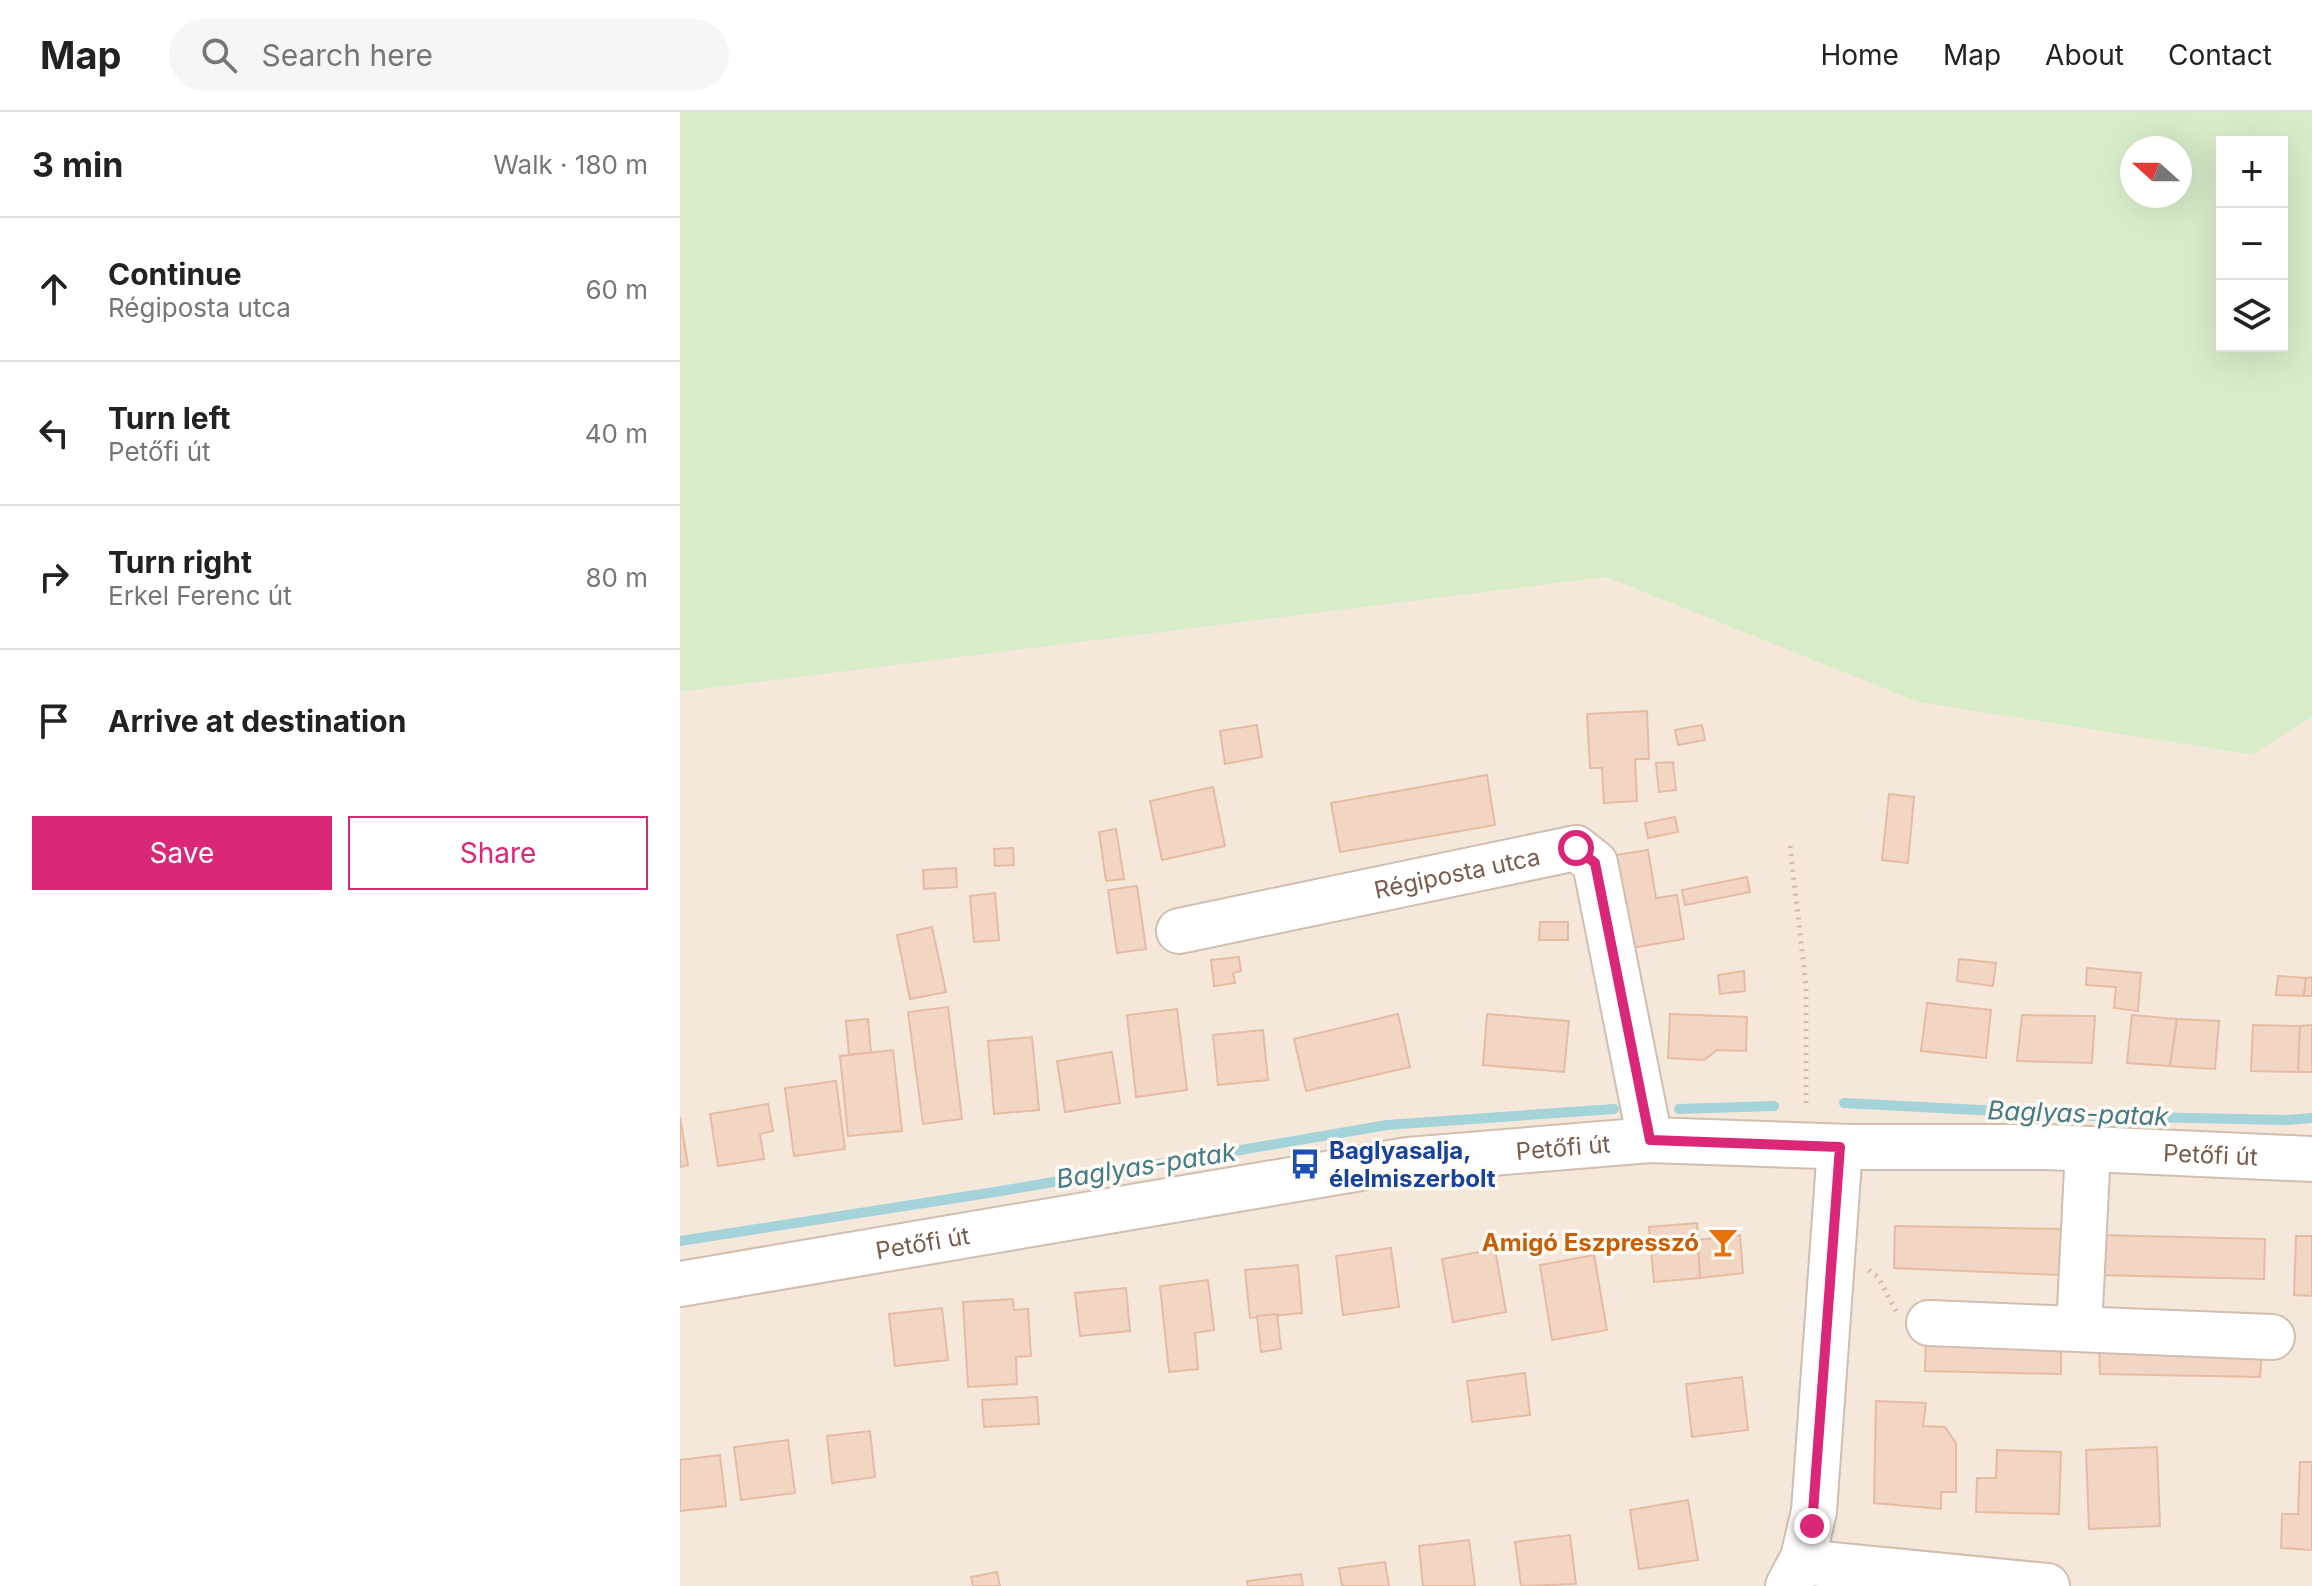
<!DOCTYPE html>
<meta charset="utf-8">
<style>
:root{--surface:#fff;--page:#f6f6f6;--text:#222;--muted:#767676;--line:#e0e0e0;--accent:#db2777}
body{margin:0;font-family:Inter,sans-serif;background:var(--page);color:var(--text)}
.controls{position:absolute;right:24px;top:24px;display:grid;overflow:hidden;border-radius:0px;box-shadow:0 8px 32px #0002}
.controls button{width:72px;height:72px;display:grid;place-items:center;padding:0;border:0;border-bottom:2px solid var(--line);background:var(--surface);color:var(--text);font:40px sans-serif}
.compass{position:absolute;left:1440px;top:24px;width:72px;height:72px;border-radius:50%;background:var(--surface);box-shadow:0 8px 32px #0002;rotate:291deg}
.stop{position:absolute;width:24px;height:24px;margin:-18px;border:6px solid #db2777;border-radius:50%;background:#fff}
.stop.end{background:#db2777;border-color:#fff;box-shadow:0 2px 8px #0008}
.list{margin:0;padding:0;list-style:none}
h2{display:flex;justify-content:space-between;align-items:center;height:104px;margin:0;padding:0 32px;font-size:34px}
h2 small{font-size:26px;font-weight:400;color:var(--muted)}
.list li{display:grid;grid-template-columns:52px 1fr auto;gap:24px;align-items:center;box-sizing:border-box;height:144px;padding:0 32px;border-top:2px solid var(--line)}
.list b{display:block;font-size:30px;white-space:nowrap}
.list p{margin:0;font-size:26px;white-space:nowrap;color:var(--muted)}
.list em{font-size:26px;font-style:normal;color:var(--muted)}
.actions{display:flex;gap:16px;padding:24px 32px}
.actions a{flex:1;padding:18px 0;border:2px solid var(--accent);border-radius:0px;text-align:center;font-size:28px;color:var(--accent)}
.actions .main{background:var(--accent);color:#fff}
.icon{flex:none;width:44px;height:44px;fill:none;stroke:currentColor;stroke-width:2;stroke-linecap:round;stroke-linejoin:round}
.map{position:relative;flex:none;width:1632px;height:1474px;overflow:hidden}
header{display:flex;align-items:center;gap:48px;box-sizing:border-box;height:112px;padding:0 40px;background:var(--surface);border-bottom:2px solid var(--line)}
header strong{font-size:38px}
nav{display:flex;gap:44px;margin-inline-start:auto;font-size:28px}
.search{width:560px;height:72px;background:var(--page);display:flex;align-items:center;gap:20px;box-sizing:border-box;padding:0 28px;border-radius:44px;color:var(--muted);font-size:30px}
main{display:flex}
aside{flex:1;background:var(--surface)}
.map>svg:first-child{display:block}
.residential{fill:#f5e8da}
.green{fill:#d8ecc9;fill-rule:evenodd}
.lines{fill:none;stroke-linecap:round;stroke-linejoin:round}
.stream{stroke:#a5d3da;stroke-width:10}
.building{fill:#f3d5c3;stroke:#e6bba3;stroke-width:2}
.minor-casing{stroke:#d1beb0;stroke-width:48}
.path{stroke:#d9b8a5;stroke-width:5;stroke-dasharray:2 6;stroke-linecap:butt}
.minor{stroke:#fff;stroke-width:44}
.route{stroke:#db2777;stroke-width:10}
.labels{text-anchor:middle;dominant-baseline:central;stroke-width:7;stroke-linejoin:round;paint-order:stroke}
.street-label{font-size:24px;fill:#7a5c4d;stroke:#fffaf3}
.transit-label{font-size:24px;font-weight:bold;fill:#164399;stroke:#fffaf3;text-anchor:start}
.food-label{font-size:24px;font-weight:bold;fill:#c56008;stroke:#fffaf3;text-anchor:end}
.water-label{font-size:26px;font-style:italic;fill:#437c86;stroke:#fffaf3}
</style>
<header>
<strong>Map</strong>
<div class="search"><svg class="icon" aria-label="search" viewBox="0 0 24 24"><circle cx="10" cy="10" r="6"/><path d="M15 15l6 6"/></svg>Search here</div>
<nav><a>Home</a><a>Map</a><a>About</a><a>Contact</a></nav>
</header>
<main>
<aside>
<h2>3 min<small>Walk · 180 m</small></h2>
<ul class="list">
<li><svg class="icon" aria-label="ahead" viewBox="0 0 24 24"><path d="M12 20V5M6 11l6-6 6 6"/></svg><div><b>Continue</b><p>Régiposta utca</p></div><em>60 m</em></li>
<li><svg class="icon" aria-label="left" viewBox="0 0 24 24"><path d="M17 20v-9H6M10 6l-5 5 5 5"/></svg><div><b>Turn left</b><p>Petőfi út</p></div><em>40 m</em></li>
<li><svg class="icon" aria-label="right" viewBox="0 0 24 24"><path d="M7 20v-9h11M14 6l5 5-5 5"/></svg><div><b>Turn right</b><p>Erkel Ferenc út</p></div><em>80 m</em></li>
<li><svg class="icon" aria-label="arrive" viewBox="0 0 24 24"><path d="M6 21V4h12l-3 4 3 4H6"/></svg><div><b>Arrive at destination</b></div></li>
</ul>
<div class="actions"><a class="main">Save</a><a>Share</a></div>
</aside>
<div class="map">
<svg width="1632" height="1474" viewBox="0 0 1632 1474">
<rect width="100%" height="100%" fill="#fdf6ec"/>
<polygon class="residential" points="926,465 1238,590 1572,643 1632,605 1632,1474 0,1474 0,580"/>
<path class="green" d="M0 0H1632V605L1572 643 1238 590 926 465 0 580ZM1542 30H1602V234H1542ZM1452 36H1500V84H1452Z"/>
<g class="lines">
<g class="stream">
<polyline points="1164,991 1414,1004 1606,1008 1632,1006"/>
<polyline points="999,997 1094,994"/>
<polyline points="0,1129 321,1079 707,1013 934,997"/>
</g>
</g>
<g class="building">
<polygon points="967,599 969,647 955,647 957,689 924,691 922,656 910,656 907,602"/>
<polygon points="577,613 582,645 545,652 540,619"/>
<polygon points="1022,613 1025,628 998,633 995,618"/>
<polygon points="993,650 996,678 979,680 976,651"/>
<polygon points="807,663 815,713 660,740 651,691"/>
<polygon points="533,675 545,734 482,748 470,689"/>
<polygon points="1209,682 1234,685 1228,751 1202,748"/>
<polygon points="995,705 998,720 968,726 965,711"/>
<polygon points="436,717 444,767 426,769 419,720"/>
<polygon points="333,736 334,753 315,754 314,737"/>
<polygon points="968,738 976,786 997,783 1004,827 945,837 930,744"/>
<polygon points="276,756 277,775 244,777 243,758"/>
<polygon points="1067,765 1070,780 1005,793 1002,778"/>
<polygon points="457,774 466,837 437,841 428,778"/>
<polygon points="315,781 319,828 294,830 290,784"/>
<polygon points="860,810 888,810 888,828 859,828"/>
<polygon points="252,815 266,880 230,887 217,823"/>
<polygon points="559,845 561,859 553,861 555,871 534,874 531,848"/>
<polygon points="1279,847 1316,851 1313,874 1277,869"/>
<polygon points="1407,856 1461,861 1458,899 1434,896 1436,875 1406,873"/>
<polygon points="1064,859 1065,879 1040,882 1038,863"/>
<polygon points="1598,864 1626,866 1624,884 1596,883"/>
<polygon points="1632,865 1632,884 1624,884 1626,866"/>
<polygon points="1247,891 1311,898 1306,946 1241,939"/>
<polygon points="268,895 282,1007 243,1012 228,900"/>
<polygon points="497,897 507,978 456,985 447,903"/>
<polygon points="718,902 730,955 626,979 614,927"/>
<polygon points="807,902 889,909 884,960 803,953"/>
<polygon points="990,902 1067,905 1066,939 1037,938 1024,948 988,946"/>
<polygon points="1342,903 1415,904 1412,951 1337,949"/>
<polygon points="1452,903 1497,907 1490,954 1447,951"/>
<polygon points="188,907 191,941 169,943 166,909"/>
<polygon points="1497,907 1539,909 1535,957 1490,954"/>
<polygon points="1573,913 1620,914 1618,960 1571,959"/>
<polygon points="1632,913 1632,960 1618,960 1620,914"/>
<polygon points="583,918 588,968 538,973 533,923"/>
<polygon points="352,925 359,998 314,1002 308,929"/>
<polygon points="213,938 222,1019 168,1024 160,944"/>
<polygon points="432,940 440,991 385,1000 377,949"/>
<polygon points="156,969 165,1037 114,1044 105,976"/>
<polygon points="88,992 93,1019 80,1022 84,1047 38,1054 30,1002"/>
<polygon points="0,1005 8,1053 0,1055"/>
<polygon points="1017,1111 1020,1166 974,1170 969,1115"/>
<polygon points="1215,1114 1383,1117 1379,1163 1214,1156"/>
<polygon points="1060,1123 1063,1161 1020,1166 1018,1128"/>
<polygon points="1417,1123 1585,1127 1584,1167 1416,1163"/>
<polygon points="1616,1124 1632,1124 1632,1184 1614,1183"/>
<polygon points="711,1136 719,1195 663,1203 656,1144"/>
<polygon points="815,1137 826,1200 773,1210 762,1147"/>
<polygon points="914,1143 927,1218 872,1228 860,1153"/>
<polygon points="618,1153 622,1201 570,1206 565,1158"/>
<polygon points="528,1168 534,1218 515,1221 518,1257 489,1260 480,1174"/>
<polygon points="446,1176 450,1219 400,1224 395,1181"/>
<polygon points="333,1187 334,1198 348,1197 351,1244 336,1245 337,1272 288,1275 283,1190"/>
<polygon points="262,1196 268,1248 215,1254 209,1202"/>
<polygon points="597,1202 601,1237 581,1240 577,1204"/>
<polygon points="1246,1227 1381,1229 1381,1262 1245,1259"/>
<polygon points="1419,1235 1582,1239 1580,1265 1420,1262"/>
<polygon points="845,1261 850,1303 792,1310 787,1269"/>
<polygon points="1062,1265 1068,1318 1012,1325 1006,1272"/>
<polygon points="357,1285 359,1312 304,1315 302,1288"/>
<polygon points="1196,1289 1246,1291 1243,1314 1265,1315 1276,1331 1276,1380 1261,1380 1261,1397 1194,1391"/>
<polygon points="190,1319 195,1365 152,1371 147,1324"/>
<polygon points="108,1328 115,1381 61,1388 54,1335"/>
<polygon points="1477,1335 1480,1414 1409,1417 1406,1338"/>
<polygon points="1317,1338 1381,1340 1379,1402 1296,1400 1297,1366 1316,1366"/>
<polygon points="40,1343 46,1394 0,1399 0,1348"/>
<polygon points="1620,1350 1632,1350 1632,1438 1601,1436 1602,1402 1618,1402"/>
<polygon points="1008,1388 1018,1448 959,1457 950,1398"/>
<polygon points="890,1423 896,1472 841,1474 835,1430"/>
<polygon points="789,1428 795,1474 743,1474 739,1434"/>
<polygon points="705,1450 709,1474 662,1474 659,1456"/>
<polygon points="317,1460 320,1474 293,1474 291,1465"/>
<polygon points="621,1462 623,1474 568,1474 567,1469"/>
</g>
<g class="lines">
<g class="minor-casing">
<g id="minor">
<path id="s1" d="M499 819 896 736 915 751 970 1028"/>
<path id="s2" d="M0 1172 728 1048 970 1028 1171 1035H1366L1632 1047"/>
<polyline points="1249,1211 1592,1225"/>
<polyline points="1399,1217 1408,1037"/>
<polyline points="1121,1450 1367,1474"/>
<polyline points="1108,1474 1123,1446 1134,1399 1160,1035"/>
</g>
</g>
<g class="path">
<polyline points="1110,734 1126,873 1126,996"/>
<polyline points="1189,1158 1198,1165 1216,1199"/>
</g>
<use href="#minor" class="minor"/>
</g>
<g class="lines">
<polyline class="route" points="896,736 915,751 970,1028 1160,1035 1132,1414"/>
</g>
<defs>
<g id="bus-bare" transform="scale(2.4)"><path d="M-5-6H5V4H4V6H2V4H-2V6H-4V4H-5ZM-3.5-4V0h7V-4ZM-3.5 1.2v1.5H-2V1.2ZM2 1.2v1.5H3.5V1.2Z" fill="#1a4fb4" stroke="#fffaf3" stroke-width="2.5" paint-order="stroke"/></g>
<g id="bar-bare" transform="scale(2.4)"><path d="M-6-5H6L.8 .8V4.5H3.5V6h-7V4.5H-.8V.8Z" fill="#e8710a" stroke="#fffaf3" stroke-width="2.5" paint-order="stroke"/></g>
</defs>
<g fill-rule="evenodd">
<use href="#bus-bare" x="625" y="1052"/>
<use href="#bar-bare" x="1043" y="1130"/>
</g>
<g class="labels">
<g class="street-label">
<text stroke="none"><textPath href="#s1" startOffset="284">Régiposta utca</textPath></text>
<text stroke="none"><textPath href="#s2" startOffset="894">Petőfi út</textPath></text>
<text stroke="none"><textPath href="#s2" startOffset="1542">Petőfi út</textPath></text>
<text stroke="none"><textPath href="#s2" startOffset="246">Petőfi út</textPath></text>
</g>
<g class="transit-label">
<text x="649" y="1038">Baglyasalja,<tspan x="649" dy="28">élelmiszerbolt</tspan></text>
</g>
<g class="food-label">
<text x="1019" y="1130">Amigó Eszpresszó</text>
</g>
<g class="water-label">
<text transform="translate(1398 1001) rotate(2)">Baglyas-patak</text>
<text transform="translate(466 1053) rotate(-9)">Baglyas-patak</text>
</g>
</g>
</svg>
<div class="controls">
<button>+</button>
<button>−</button>
<button><svg class="icon" aria-label="layers" viewBox="0 0 24 24"><path d="M12 4l9 5-9 5-9-5zM3 14l9 5 9-5"/></svg></button>
</div>
<svg class="compass" viewBox="-18 -18 36 36"><path d="M0-13l5 13h-10z" fill="#e53935"/><path d="M0 13l5-13h-10z" fill="#767676"/></svg>
<div class="stop" style="left:896px;top:736px"></div>
<div class="stop end" style="left:1132px;top:1414px"></div>
</div>
</main>
